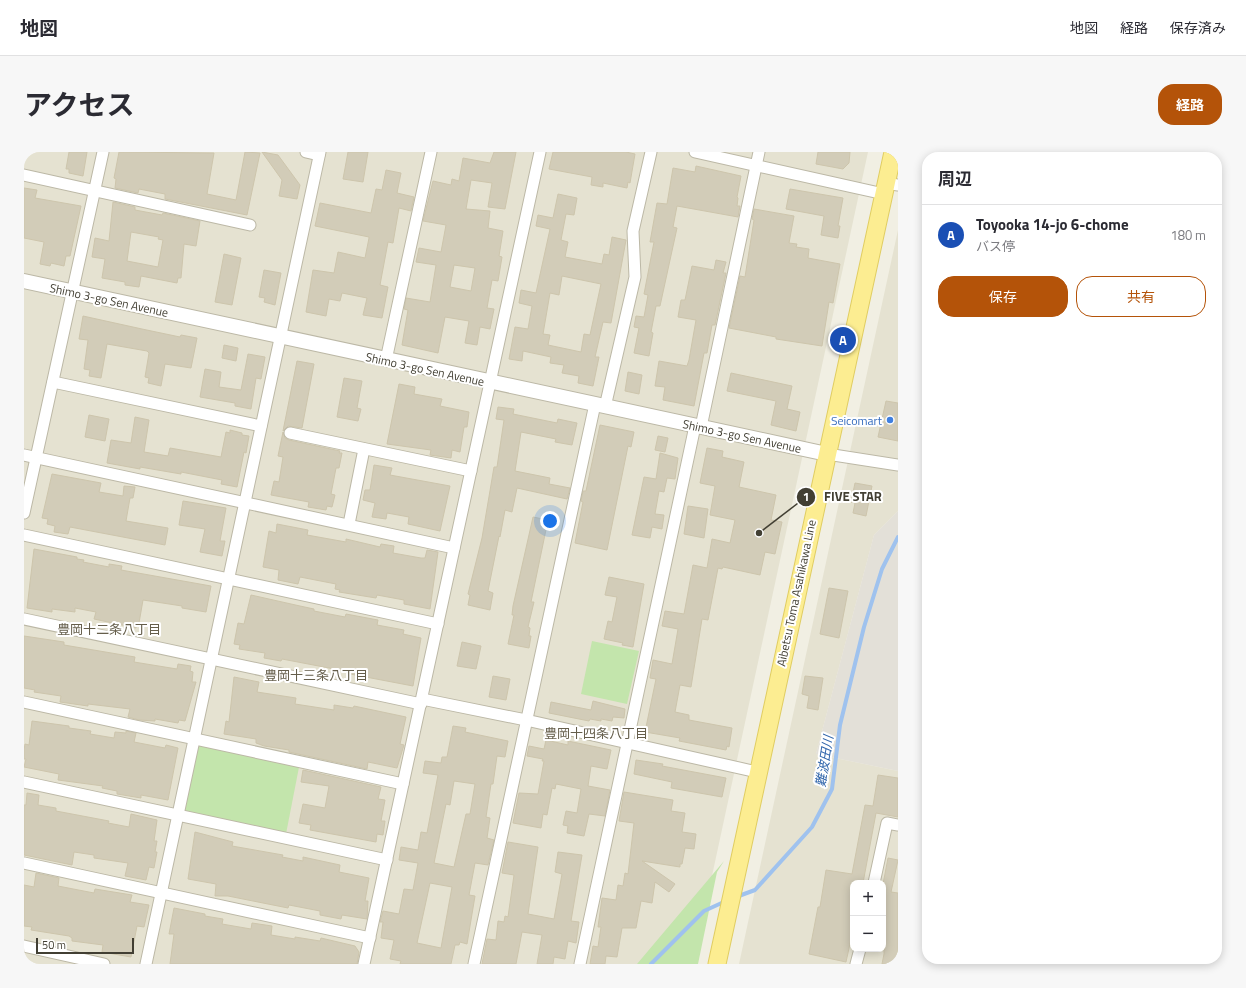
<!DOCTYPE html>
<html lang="ja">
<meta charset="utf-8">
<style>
:root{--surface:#fff;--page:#f7f7f7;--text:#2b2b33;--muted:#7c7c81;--line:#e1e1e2;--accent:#b45309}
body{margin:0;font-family:"Titillium Web","Noto Sans JP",sans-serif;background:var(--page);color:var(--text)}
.controls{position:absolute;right:12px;bottom:12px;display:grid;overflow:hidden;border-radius:8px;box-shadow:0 2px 10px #0003}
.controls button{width:36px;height:36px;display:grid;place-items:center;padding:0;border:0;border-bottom:1px solid var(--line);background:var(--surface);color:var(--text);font:20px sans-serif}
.scale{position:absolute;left:12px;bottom:10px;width:98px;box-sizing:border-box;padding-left:4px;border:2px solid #423f33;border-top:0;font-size:11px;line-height:14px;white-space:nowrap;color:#423f33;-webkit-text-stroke:3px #fff;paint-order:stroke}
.you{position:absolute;left:526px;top:369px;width:14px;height:14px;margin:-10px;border:3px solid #fff;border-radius:50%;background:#1a73e8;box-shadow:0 0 0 6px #1a73e833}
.badge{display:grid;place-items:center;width:26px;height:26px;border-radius:50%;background:var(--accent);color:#fff;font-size:13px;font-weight:700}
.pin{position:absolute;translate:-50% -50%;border:2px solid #fff;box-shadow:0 1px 4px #0006}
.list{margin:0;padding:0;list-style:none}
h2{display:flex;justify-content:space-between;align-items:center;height:52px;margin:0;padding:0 16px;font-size:17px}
h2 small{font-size:13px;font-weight:400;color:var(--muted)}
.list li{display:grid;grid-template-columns:26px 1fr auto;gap:12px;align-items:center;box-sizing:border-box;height:60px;padding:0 16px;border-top:1px solid var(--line)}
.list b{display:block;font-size:15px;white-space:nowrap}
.list p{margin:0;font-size:13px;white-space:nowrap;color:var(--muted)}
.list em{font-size:13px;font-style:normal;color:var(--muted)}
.actions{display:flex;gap:8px;padding:12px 16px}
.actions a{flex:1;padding:9px 0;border:1px solid var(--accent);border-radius:16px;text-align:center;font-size:14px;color:var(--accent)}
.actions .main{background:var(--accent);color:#fff}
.map{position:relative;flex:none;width:874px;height:812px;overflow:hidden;border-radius:16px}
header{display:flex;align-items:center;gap:24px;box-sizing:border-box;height:56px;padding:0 20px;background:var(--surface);border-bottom:1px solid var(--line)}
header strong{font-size:19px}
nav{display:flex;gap:22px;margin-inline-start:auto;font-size:14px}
.intro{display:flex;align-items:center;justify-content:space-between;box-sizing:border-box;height:96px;padding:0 24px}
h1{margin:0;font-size:28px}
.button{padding:10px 18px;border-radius:16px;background:var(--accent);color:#fff;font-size:14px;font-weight:700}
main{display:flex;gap:24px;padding:0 24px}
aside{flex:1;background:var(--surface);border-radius:16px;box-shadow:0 2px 10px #0003}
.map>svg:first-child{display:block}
.residential{fill:#e5e2d1;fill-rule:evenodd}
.industrial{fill:#e3e0d8}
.green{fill:#c3e5ac}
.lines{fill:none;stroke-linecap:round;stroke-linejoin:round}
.stream{stroke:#9fc2ee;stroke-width:4}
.building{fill:#d2ccb8;stroke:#cdc5ac;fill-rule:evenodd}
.minor-casing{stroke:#bcb8a6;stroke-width:13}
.tertiary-casing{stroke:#bcb8a6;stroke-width:16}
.primary-casing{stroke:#e0cd62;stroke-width:19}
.minor{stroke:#fff;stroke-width:11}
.tertiary{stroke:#fff;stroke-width:14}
.primary{stroke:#fced91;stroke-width:17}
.shop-dot{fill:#3f7fe0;stroke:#fff;stroke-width:1.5}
.labels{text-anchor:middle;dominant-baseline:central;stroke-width:4;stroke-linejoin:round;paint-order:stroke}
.street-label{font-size:12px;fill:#423f33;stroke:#fff}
.shop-label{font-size:12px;fill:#366cbe;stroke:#fff;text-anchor:end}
.neighbourhood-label{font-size:13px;fill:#655e4b;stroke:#fff}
.water-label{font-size:13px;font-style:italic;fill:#3065ab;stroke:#fff}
.leader{fill:none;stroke:#423f33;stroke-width:1.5}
.callout-dot{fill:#423f33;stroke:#fff;stroke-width:1.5}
.mark-label{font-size:12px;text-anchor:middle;font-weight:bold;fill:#fff}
.callout-label{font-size:13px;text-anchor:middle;font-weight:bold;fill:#423f33;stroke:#fff;stroke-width:4;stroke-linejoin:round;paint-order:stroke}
</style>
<header>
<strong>地図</strong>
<nav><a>地図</a><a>経路</a><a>保存済み</a></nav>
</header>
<div class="intro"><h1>アクセス</h1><a class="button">経路</a></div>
<main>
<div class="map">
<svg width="874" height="812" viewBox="0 0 874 812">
<rect width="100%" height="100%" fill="#f1efe3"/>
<g class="residential">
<polygon points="0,0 844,0 669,812 0,812"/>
<path d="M874 78V359L850 383 792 602 874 619V812H715ZM829 731H859V797H829Z"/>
</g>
<polygon class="industrial" points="874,359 874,619 792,602 850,383"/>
<g class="green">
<polygon points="568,489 615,499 603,552 557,542"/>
<polygon points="170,587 276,610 261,687 154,664"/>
<polygon points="700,709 693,720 674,812 613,812"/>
</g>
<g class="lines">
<g class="stream">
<polyline points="712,745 731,738 788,675 808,637 816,573 840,475 858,417 874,385"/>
<polyline points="627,812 680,759 702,749"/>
</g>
</g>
<g class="building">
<polygon points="45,0 63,0 59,24 45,21 45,17 42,17"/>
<polygon points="95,0 190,1 183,42 212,48 221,0 236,1 223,63 141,47 141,42 115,37 114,41 91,36 92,27 90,26"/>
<polygon points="238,0 254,3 276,33 273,47 255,44 258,28"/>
<polygon points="324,0 344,0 339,30 319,27"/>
<path d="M470 0H492L481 57 464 55 468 31 447 28 442 57 466 59 464 76 479 79 475 104 478 105 474 129 468 128 463 156 470 157 466 177 456 175 453 193 441 191 445 169 421 165 414 201 378 193 384 158 380 157 382 146 406 150 412 113 392 110 395 96 417 100 422 73 399 69 409 29 427 33 428 27 435 29 439 6 466 11ZM430 113 451 116 447 139 426 135Z"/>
<polygon points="529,0 602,0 611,2 606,31 604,30 603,36 579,31 579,35 567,33 568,25 525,17"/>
<polygon points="794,0 826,0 825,11 819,17 792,12"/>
<polygon points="672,14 717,24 713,45 714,46 713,54 716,54 714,65 653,54 649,75 653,76 636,154 632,154 627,180 629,181 625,204 610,201 615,176 610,175 612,164 620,165 624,143 620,142 630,90 626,90 633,51 643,52 649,16 671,20"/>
<polygon points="362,18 377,21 373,41 390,45 387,59 375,56 369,91 364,90 356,133 364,135 358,166 339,163 343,146 318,141 316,149 305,147 302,164 282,160 289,118 310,121 314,100 341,106 345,86 345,85 291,74 296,51 347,61 352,37 358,38"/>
<polygon points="0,36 13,38 11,46 57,54 46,104 42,104 40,114 27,111 26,114 16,112 20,90 0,86"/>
<polygon points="766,37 819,46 814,74 816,74 814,86 797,83 800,64 762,57"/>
<path d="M534 42 553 46 550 63 542 62 537 88 544 90 541 105 578 112 580 102 585 103 588 85 602 88 587 171 579 170 571 205H575L569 234 554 231 555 224 538 221 540 213 526 211 527 205 499 199 498 209 485 207 491 175 504 177 508 154 495 151 497 138 512 141 526 77 512 74 514 63 529 66ZM538 124 577 132 566 183 560 182 557 200 524 193 526 183 519 182 526 141 535 143Z"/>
<path d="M89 50 111 55V58L138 63 139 61 176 69 172 94 160 92 157 126H154L153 131 117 124 115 135 101 133V130L78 126 81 107 68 105 71 86 85 89ZM107 80 135 85 134 87 139 88 134 115 103 109Z"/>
<polygon points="730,57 770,64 765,91 773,92 772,95 785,97 784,106 816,112 809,151 805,150 798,194 752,187 752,185 705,176 716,124 721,125 730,68 728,67"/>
<polygon points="200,102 217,106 208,153 191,150"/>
<polygon points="692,108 702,110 699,121 702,121 691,173 688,173 683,201 680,201 670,254 639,248 641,235 631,234 635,209 663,214 665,208 672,168 654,165 657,148 661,148 668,114 690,118"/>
<polygon points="240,118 257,121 251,153 240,150 241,146 235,145"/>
<polygon points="59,164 118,177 156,185 157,183 173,186 167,216 141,212 137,234 124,231 125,226 121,225 125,201 123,199 83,192 77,226 65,224 66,218 60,217 64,188 55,187"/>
<polygon points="200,193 214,196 212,209 198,206"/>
<polygon points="224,202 241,205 237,227 232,226 227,257 211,254 211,251 176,245 181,217 197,220 195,235 217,238"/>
<polygon points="273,209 290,212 278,276 264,274 259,279"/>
<polygon points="604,220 618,223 615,242 601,239"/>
<polygon points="707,221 768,234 763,257 776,260 772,279 747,273 752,249 703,239"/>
<polygon points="320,226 338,229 333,256 337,257 334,269 313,265"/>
<polygon points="375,232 391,235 390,242 418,247 416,254 445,260 443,275 440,275 436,300 428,298 427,306 406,303 407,298 363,292"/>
<polygon points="862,249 874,251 874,289 854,285"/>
<polygon points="474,255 490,257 489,262 533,271 534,267 553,271 548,293 531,290 532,287 497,280 491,319 526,326 525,332 546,336 543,347 493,336 488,360 481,358 476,385 475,384 464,439 469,441 466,458 444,453 446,443 444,442 458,386 470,315 473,315 480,268 472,267"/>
<polygon points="65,263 85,267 81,289 61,285"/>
<polygon points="111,265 125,268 120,300 144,304 146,296 197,305 202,280 206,281 206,278 218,281 218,283 225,284 222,301 220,300 213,335 197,332 198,328 157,320 157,322 116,315 116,317 83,311 87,288 107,291"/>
<polygon points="576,273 610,280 607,295 604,294 583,398 551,391 559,350 557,349 559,339 562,339"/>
<polygon points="259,280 261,286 265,288 316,299 315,301 318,301 315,316 312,316 307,342 311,343 308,355 303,354 302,358 284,355 285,350 247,343 250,329 255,330 259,305 254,304"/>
<polygon points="634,284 644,286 641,300 631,298"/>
<polygon points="683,296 699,299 698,305 720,310 715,335 752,343 747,368 758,370 751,402 741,400 736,423 699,415 698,417 694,416 684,468 678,467 667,535 656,533 651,560 665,563 665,568 708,576 705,595 703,594 702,598 655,589 656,586 621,580 632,527 626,526 629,508 648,512 654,477 638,474 641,459 660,462 669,413 683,416 688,387 706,391 711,368 686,363 691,334 676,331"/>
<polygon points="636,301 654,306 651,327 643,326 640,340 635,339 631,362 640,363 638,377 628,375 626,386 608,383 620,325 632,327"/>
<polygon points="350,313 368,316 366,323 426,334 416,379 384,372 385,365 363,361 362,367 348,365 351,351 339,348 341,338 346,338"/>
<polygon points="28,322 77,331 75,340 99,344 100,334 111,335 109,346 106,346 102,369 144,376 141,393 46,375 44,382 30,380 31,374 23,372 24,367 18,366"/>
<polygon points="831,331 848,334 842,364 829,361 831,351 827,350"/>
<polygon points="159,349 202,356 196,389 201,389 198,404 176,400 181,377 155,373"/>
<polygon points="664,354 684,357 680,386 660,382"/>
<polygon points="509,365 524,368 507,450 510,450 504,475 506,476 505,484 507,484 505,496 484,492 490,463 488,463 489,454"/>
<polygon points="253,372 284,378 283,383 322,390 322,387 356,395 357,392 370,394 369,401 397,406 401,406 403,398 414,400 406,457 380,452 380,448 353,443 352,446 315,440 316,438 311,437 312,432 276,425 274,432 254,428 255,418 239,415 245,379 252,381"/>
<polygon points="10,397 53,405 53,407 60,408 59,410 85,415 85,412 98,414 97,418 187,434 182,460 158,456 158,454 119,448 115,471 113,471 112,476 70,467 72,460 51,456 51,460 28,457 28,460 3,456"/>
<polygon points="585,425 620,432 609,495 598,493 599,491 580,487 584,469 588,470 593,445 581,443"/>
<polygon points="805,436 824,439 815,486 796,482"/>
<polygon points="227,443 276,454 290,457 290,459 321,465 322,462 354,468 353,473 380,478 379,482 397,486 389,534 326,522 326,520 258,507 257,509 240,506 241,501 215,497 216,493 210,492 214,471 220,472"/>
<polygon points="0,484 40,490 40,493 111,505 110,510 153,517 154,512 167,514 166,519 169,520 168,530 172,530 161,569 155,568 154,571 131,567 131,569 115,568 104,565 106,557 64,552 64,554 36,550 37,544 10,540 11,538 0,536"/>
<polygon points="438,490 457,494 452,517 433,514"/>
<polygon points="469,524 486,527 482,548 465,545"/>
<polygon points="781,524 799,526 794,558 783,556 785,544 778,542"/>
<polygon points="210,525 235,530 233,540 272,546 271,552 310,558 310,553 329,556 330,554 382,565 376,592 380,593 373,616 344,610 343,617 265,600 265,598 240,594 232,591 232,587 200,582 202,569 205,570"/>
<polygon points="569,549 601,557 600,566 589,565 588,569 577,567 577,569 566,567 565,569 525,561 527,550 567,558"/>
<polygon points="8,569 45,574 45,576 67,579 66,582 90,586 91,580 102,581 102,579 112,581 110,590 141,596 142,593 154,596 144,648 117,643 117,646 93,642 93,639 78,636 79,634 34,628 35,622 0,615 2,607 0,607 0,598 1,592 5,593"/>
<path d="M429 574 442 576 441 580 484 589 481 605 473 604 469 632H467L462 665 466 666 463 686 470 688 464 713 451 711 445 743 451 744 443 792 436 790 435 793H431L427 812H376L377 809 366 807 370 788 357 786 359 770H356L359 759 375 762 380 737 389 738 394 711 375 708 377 695 394 698 397 680 403 681 414 623 399 621 401 609 417 611 418 605H423ZM430 629 451 632 446 662H442L430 715 410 711 422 652 426 653ZM406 731 428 735 417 796 393 791Z"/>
<polygon points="522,588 544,593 544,589 587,598 583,617 567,614 564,634 586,638 581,664 565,662 560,684 543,681 544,674 539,673 542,659 553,661 557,637 532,632 531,637 528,636 523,663 519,662 517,676 489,671 495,641 514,642 520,609 518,609 519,607 503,604 505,594 520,597"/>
<polygon points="612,608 639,612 638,614 702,626 698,645 647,636 648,630 610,622"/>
<polygon points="279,618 357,635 354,647 361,648 357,669 361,669 359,683 353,682 352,690 286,678 287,673 275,671 279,652 301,656 305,634 277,630"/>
<polygon points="854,623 874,626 874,665 852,661 839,731 829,731 829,778 822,810 785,802 794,755 796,755 802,718 828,722 841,653 849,654"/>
<polygon points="600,640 649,648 647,659 661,661 658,680 672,682 670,697 661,696 658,712 656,712 656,715 618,709 651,732 645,740 631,730 628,751 617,749 612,776 598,776 593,805 582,804 581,812 566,812 569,794 574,795 577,775 574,775 578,746 592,748 594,733 599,734 601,721 604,722 610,671 595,669"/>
<polygon points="3,641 15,643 14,653 32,656 32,659 85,669 84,671 105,675 107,662 133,668 130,689 133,689 131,700 133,700 130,716 125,715 122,728 101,724 104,711 70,706 70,703 50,700 48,713 0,703 0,653 2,653"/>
<polygon points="171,680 209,690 208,694 259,703 258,705 279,709 279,705 316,713 315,720 345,726 341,749 344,749 343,767 318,763 317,767 296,763 296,759 265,753 264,756 204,744 191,744 192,732 164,727"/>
<polygon points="484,690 514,695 504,762 530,767 538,722 531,720 534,700 558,703 547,769 555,770 552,791 544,789 541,807 530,805 529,812 513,812 518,783 498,780 492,812 458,812 463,787 472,788 474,769 480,770 481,764 484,765 490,723 478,721"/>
<polygon points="864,706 874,708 867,740 874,741 874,812 858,812 860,802 859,732"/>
<polygon points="12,721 35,726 34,734 70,741 71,737 108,743 106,750 125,753 120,775 113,774 107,805 78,800 79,793 48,789 48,786 45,784 7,778 8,775 0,774 0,733 10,735"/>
<polygon points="150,756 181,762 181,764 199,767 198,772 227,777 228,771 248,774 247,783 271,787 271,785 296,789 297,786 331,794 335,800 333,812 146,812 150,782 145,782"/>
</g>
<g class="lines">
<g class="minor-casing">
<g id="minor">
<polyline points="282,0 295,3"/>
<polyline points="671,0 860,42"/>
<polyline points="0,23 226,73"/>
<polyline points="862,31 874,33"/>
<polyline points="362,208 407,0"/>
<polyline points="29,230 237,274"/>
<polyline points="581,255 611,125 609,79 627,0"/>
<polyline points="677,275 735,0"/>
<polyline points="266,281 447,319"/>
<polyline points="803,302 874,313"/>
<polyline points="0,303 430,396"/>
<polyline points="0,361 79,0"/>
<polyline points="325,372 340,297"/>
<polyline points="0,383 414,472"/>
<polyline points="0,467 397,552"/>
<polyline points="398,547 502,568 733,620"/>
<polyline points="0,550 379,632"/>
<polyline points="0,630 363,708"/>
<polyline points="0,711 346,786"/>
<polyline points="850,731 863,671 874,673"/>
<polyline points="0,794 80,812"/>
<polyline points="122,812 296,0"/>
<polyline points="340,812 516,0"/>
<polyline points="450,812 571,252"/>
<polyline points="556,812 671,274"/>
<polyline points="832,812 836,797"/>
</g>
</g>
<g class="tertiary-casing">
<polyline id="tertiary" points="0,129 803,302"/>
</g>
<g class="primary-casing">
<polyline id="primary" points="693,812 869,0"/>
</g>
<use href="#minor" class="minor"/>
<use href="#tertiary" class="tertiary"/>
<use href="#primary" class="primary"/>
</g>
<circle class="shop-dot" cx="866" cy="268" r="4"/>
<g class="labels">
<g class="street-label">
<text transform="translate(85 148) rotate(12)">Shimo 3-go Sen Avenue</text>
<text transform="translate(401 217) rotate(12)">Shimo 3-go Sen Avenue</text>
<text transform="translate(718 284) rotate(12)">Shimo 3-go Sen Avenue</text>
<text transform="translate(772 441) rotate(-78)">Aibetsu Toma Asahikawa Line</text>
</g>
<g class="shop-label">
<text x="858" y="268">Seicomart</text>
</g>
<g class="neighbourhood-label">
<text x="85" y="477">豊岡十二条八丁目</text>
<text x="292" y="523">豊岡十三条八丁目</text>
<text x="572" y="581">豊岡十四条八丁目</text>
</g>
<g class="water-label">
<text transform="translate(800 609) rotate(-81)">難波田川</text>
</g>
</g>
<path class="leader" d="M735 381L782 345"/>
<g class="callout-dot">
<circle cx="735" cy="381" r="4"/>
<circle cx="782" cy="345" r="10"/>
</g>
<g class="mark-label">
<text x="782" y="349">1</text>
</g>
<g class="callout-label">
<text x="829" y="349">FIVE STAR</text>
</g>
</svg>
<div class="controls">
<button>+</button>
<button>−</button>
</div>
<div class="scale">50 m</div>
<div class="you"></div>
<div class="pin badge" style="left:819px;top:188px;background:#1a4fb4">A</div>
</div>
<aside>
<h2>周辺<small></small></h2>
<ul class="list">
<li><span class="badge" style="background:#1a4fb4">A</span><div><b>Toyooka 14-jo 6-chome</b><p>バス停</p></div><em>180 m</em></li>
</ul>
<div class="actions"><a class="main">保存</a><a>共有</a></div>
</aside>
</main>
